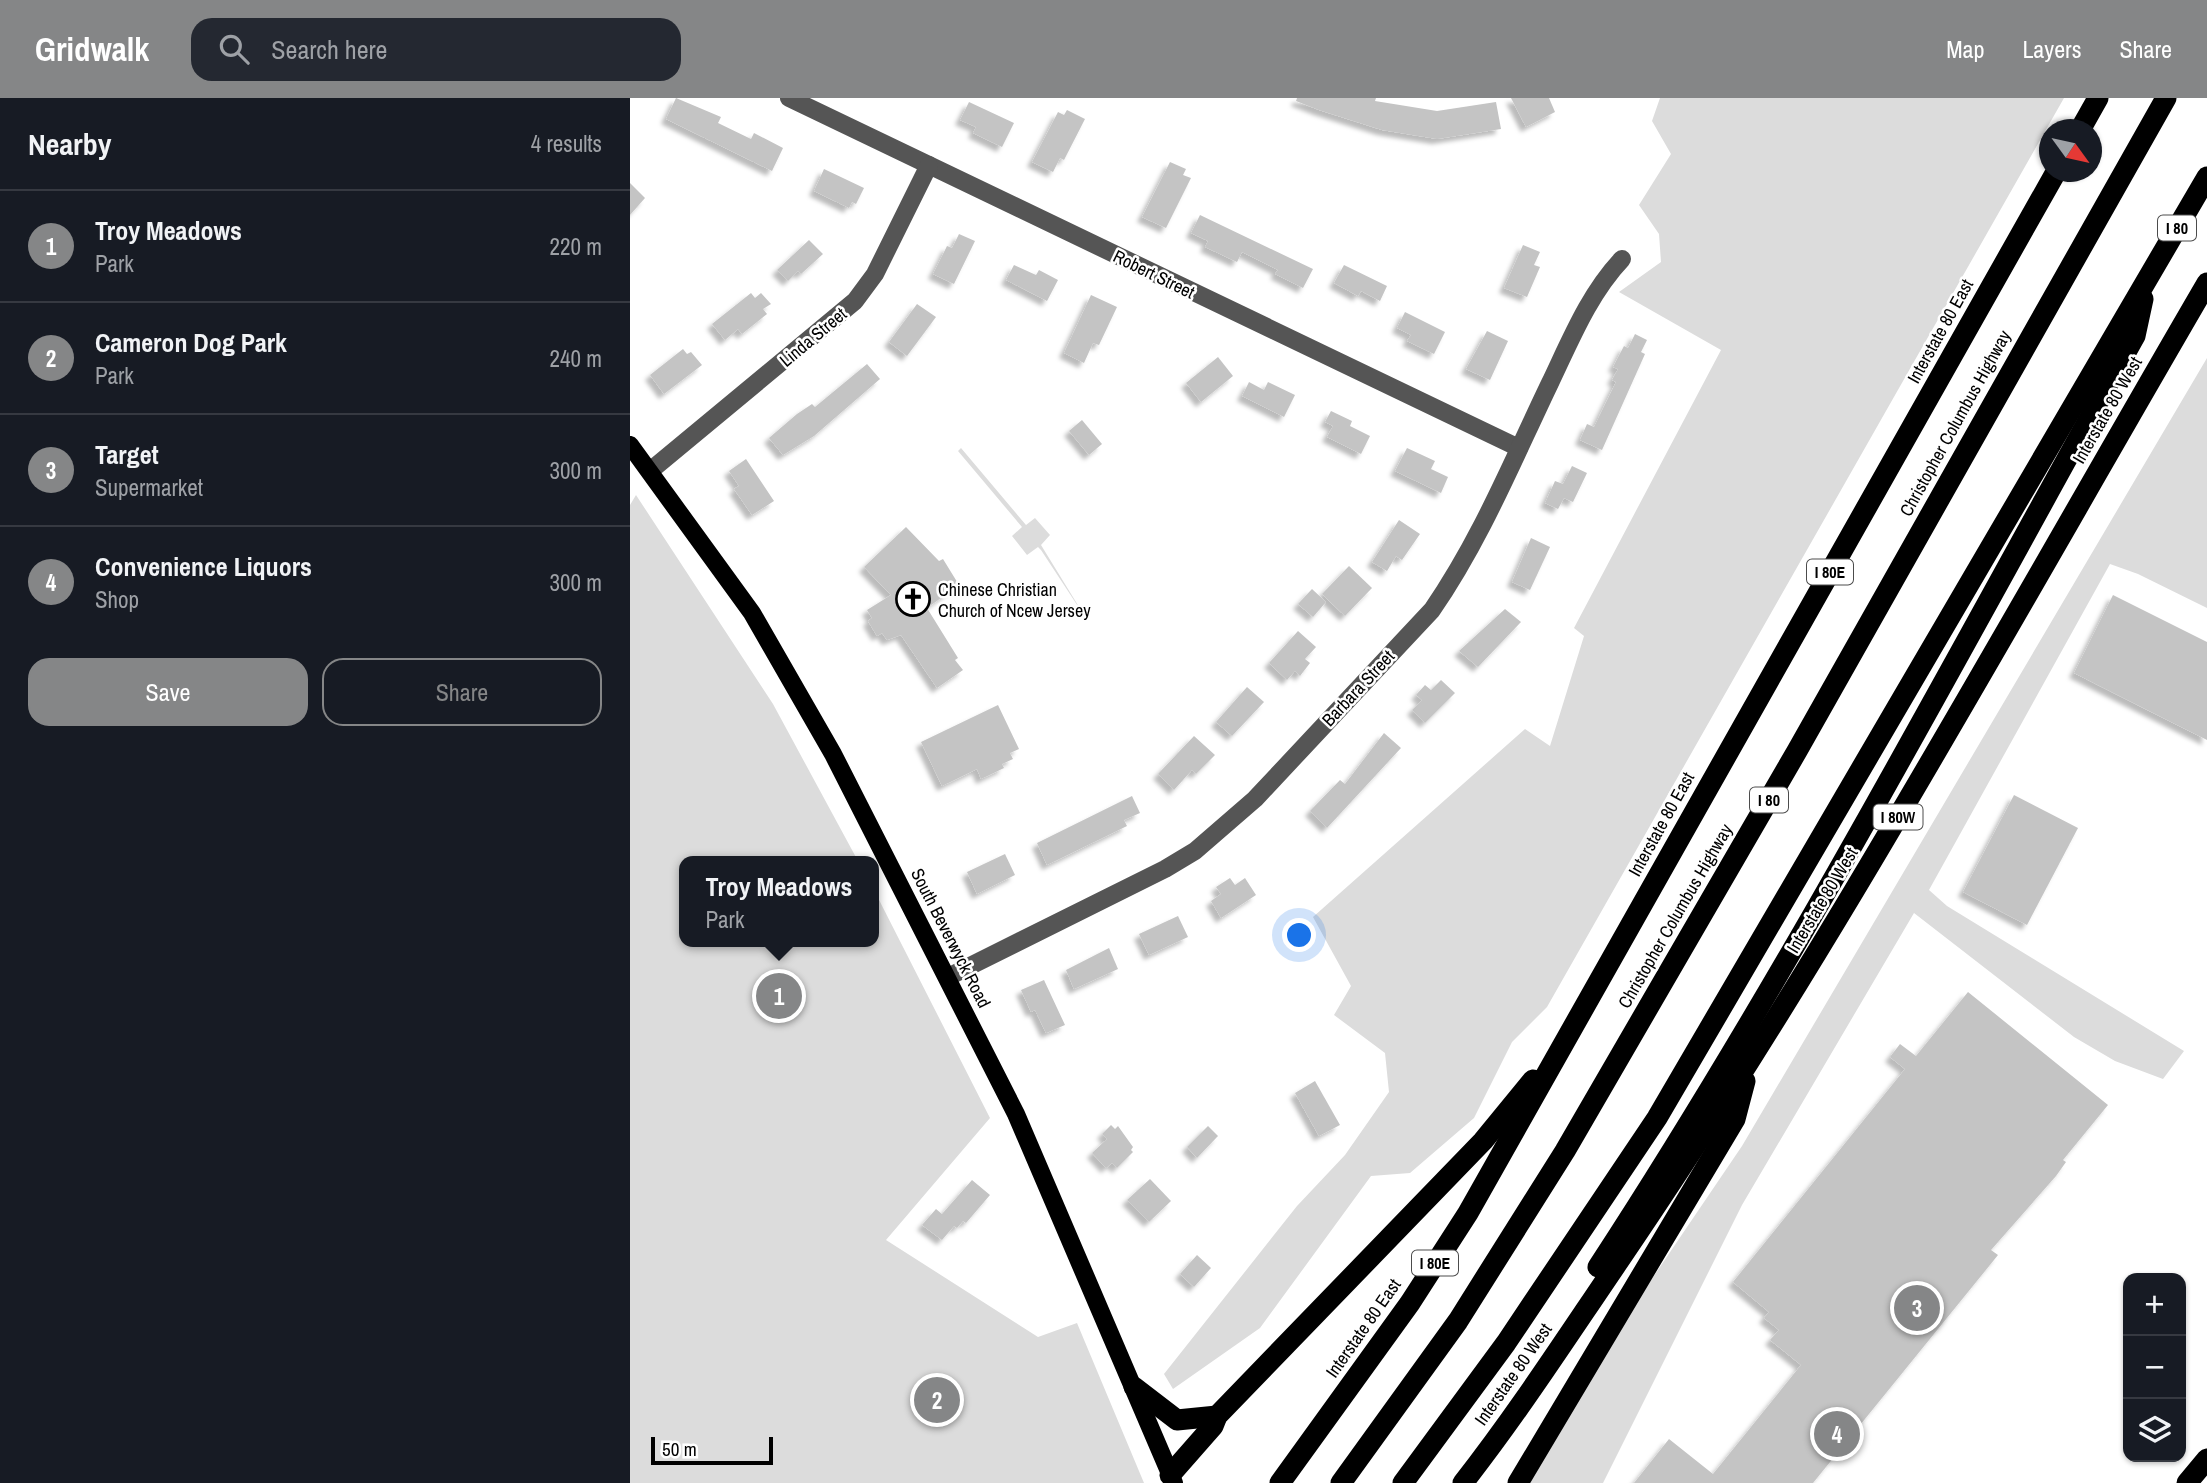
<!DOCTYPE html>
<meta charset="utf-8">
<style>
:root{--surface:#171b24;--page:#242831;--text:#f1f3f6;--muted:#9ea1a6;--line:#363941;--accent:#858687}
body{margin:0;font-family:"Archivo Narrow",sans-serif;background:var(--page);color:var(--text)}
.controls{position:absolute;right:21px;bottom:21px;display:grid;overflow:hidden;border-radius:14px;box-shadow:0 2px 5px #0004}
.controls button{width:63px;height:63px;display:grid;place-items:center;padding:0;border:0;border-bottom:2px solid var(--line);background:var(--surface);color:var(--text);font:35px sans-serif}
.compass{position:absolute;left:1409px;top:21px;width:63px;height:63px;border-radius:50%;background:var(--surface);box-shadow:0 2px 5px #0004;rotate:123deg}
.scale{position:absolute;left:21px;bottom:18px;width:122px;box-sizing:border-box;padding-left:7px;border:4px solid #000;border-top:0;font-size:19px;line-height:24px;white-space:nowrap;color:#000;-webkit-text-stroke:5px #fff;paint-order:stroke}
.you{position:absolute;left:670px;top:838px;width:24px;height:24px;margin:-18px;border:5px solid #fff;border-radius:50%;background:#1a73e8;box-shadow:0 0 0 10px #1a73e833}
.badge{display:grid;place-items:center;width:46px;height:46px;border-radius:50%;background:var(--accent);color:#fff;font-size:23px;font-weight:700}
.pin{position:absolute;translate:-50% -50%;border:4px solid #fff;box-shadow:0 2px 7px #0006}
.popup{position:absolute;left:49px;top:758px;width:200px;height:91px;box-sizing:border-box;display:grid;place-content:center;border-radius:14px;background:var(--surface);filter:drop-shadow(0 2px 5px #0005);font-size:23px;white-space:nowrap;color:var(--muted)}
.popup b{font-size:26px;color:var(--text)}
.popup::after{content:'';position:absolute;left:50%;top:100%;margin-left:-14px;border:14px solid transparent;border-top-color:var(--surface)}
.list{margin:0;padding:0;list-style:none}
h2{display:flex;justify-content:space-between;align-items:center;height:91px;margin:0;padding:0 28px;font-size:30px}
h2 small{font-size:23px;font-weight:400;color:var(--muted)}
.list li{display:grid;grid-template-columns:46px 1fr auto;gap:21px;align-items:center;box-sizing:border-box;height:112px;padding:0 28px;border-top:2px solid var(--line)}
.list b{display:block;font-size:26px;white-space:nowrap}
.list p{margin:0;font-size:23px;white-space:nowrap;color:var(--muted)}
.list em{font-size:23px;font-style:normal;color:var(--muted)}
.actions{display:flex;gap:14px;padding:21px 28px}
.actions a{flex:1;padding:16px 0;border:2px solid var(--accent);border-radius:21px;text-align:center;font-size:24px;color:var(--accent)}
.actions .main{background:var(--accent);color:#fff}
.icon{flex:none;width:38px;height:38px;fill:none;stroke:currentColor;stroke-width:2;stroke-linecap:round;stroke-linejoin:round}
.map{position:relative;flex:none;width:1577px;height:1385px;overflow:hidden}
header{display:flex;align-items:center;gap:42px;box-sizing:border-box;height:98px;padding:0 35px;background:var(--accent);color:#fff}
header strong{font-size:33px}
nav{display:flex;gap:38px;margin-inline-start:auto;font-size:24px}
.search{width:490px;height:63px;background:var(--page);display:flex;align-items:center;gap:18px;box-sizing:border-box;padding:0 24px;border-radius:21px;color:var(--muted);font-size:26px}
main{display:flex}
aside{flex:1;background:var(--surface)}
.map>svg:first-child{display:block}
.green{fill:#dcdcdc}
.building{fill:#c4c4c4;filter:url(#shadow)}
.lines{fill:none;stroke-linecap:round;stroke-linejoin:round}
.minor{stroke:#555;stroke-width:18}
.major{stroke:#000;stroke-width:18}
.highway{stroke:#000;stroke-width:21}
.labels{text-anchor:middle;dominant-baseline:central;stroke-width:5;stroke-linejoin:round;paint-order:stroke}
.shield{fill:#fff;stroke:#4c4c4c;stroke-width:2}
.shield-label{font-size:16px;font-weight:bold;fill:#000}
.street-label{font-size:18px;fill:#000;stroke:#fff}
.poi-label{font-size:18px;fill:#000;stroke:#fff;text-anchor:start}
</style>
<header>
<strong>Gridwalk</strong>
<div class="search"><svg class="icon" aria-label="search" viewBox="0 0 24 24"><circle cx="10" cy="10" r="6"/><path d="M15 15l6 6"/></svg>Search here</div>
<nav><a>Map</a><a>Layers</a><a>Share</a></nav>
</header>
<main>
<aside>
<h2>Nearby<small>4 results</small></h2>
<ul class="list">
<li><span class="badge">1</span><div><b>Troy Meadows</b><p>Park</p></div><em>220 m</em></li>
<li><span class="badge">2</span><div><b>Cameron Dog Park</b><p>Park</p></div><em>240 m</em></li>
<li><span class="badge">3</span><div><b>Target</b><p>Supermarket</p></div><em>300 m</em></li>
<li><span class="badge">4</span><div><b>Convenience Liquors</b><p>Shop</p></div><em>300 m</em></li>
</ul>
<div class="actions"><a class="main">Save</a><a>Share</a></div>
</aside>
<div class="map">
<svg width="1577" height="1385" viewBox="0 0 1577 1385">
<defs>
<filter id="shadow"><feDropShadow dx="-5" dy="5" stdDeviation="2" flood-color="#0004"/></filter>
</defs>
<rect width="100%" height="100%" fill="#fff"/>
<g class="green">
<polygon points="1030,0 1434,0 917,909 882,944 844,1020 780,1075 741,1078 630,1230 543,1291 534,1276 667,1108 715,1057 759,994 755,955 704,917 721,888 683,819 895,631 920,648 954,538 944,530 1091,252 989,194 1031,164 1029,136 1009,107 1041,56 1022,23"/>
<polygon points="1577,260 1577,510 1508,476 1480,466 1299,792 1317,808 1554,953 1533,981 1485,963 1444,939 1284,815 1112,1107 973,1385 899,1385 994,1222 1112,1048"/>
<polygon points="331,350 396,427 405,420 420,437 411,447 457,522 411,452 408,449 397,457 382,438 392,429 328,353"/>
<polygon points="6,397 143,606 228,763 54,763 54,844 244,844 244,792 360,1020 256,1142 408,1239 447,1225 514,1385 0,1385 0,407"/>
</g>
<g class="building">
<polygon points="46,0 91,19 88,25 121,41 124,35 153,50 142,73 36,21"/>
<polygon points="667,0 746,0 745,3 807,13 866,4 871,31 807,41 752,32 689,12 666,3"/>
<polygon points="881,0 919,0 925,14 896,29"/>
<polygon points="339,4 384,25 372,49 343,35 346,29 330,22"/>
<polygon points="437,12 455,21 434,62 430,60 423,74 402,64 428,14 434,17"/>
<polygon points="540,64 556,71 553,77 561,80 536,130 512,119"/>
<polygon points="194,71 234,90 226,106 222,104 219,110 184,93"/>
<polygon points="0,85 15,100 0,117"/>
<polygon points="570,117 683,171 673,190 645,176 648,172 612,154 607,164 575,149 578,143 561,135"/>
<polygon points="329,136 345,143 324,186 303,176 317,148 322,150"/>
<polygon points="179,142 193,156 171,176 168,173 158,183 147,172"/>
<polygon points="893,147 910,154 904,167 910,169 897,199 874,190"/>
<polygon points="384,167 406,177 409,172 428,182 417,203 376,182"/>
<polygon points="714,167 757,188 750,203 731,193 728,198 704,185"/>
<polygon points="121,195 125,200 131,195 141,206 133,211 137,216 112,236 108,231 95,242 82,226"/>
<polygon points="461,197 487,209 469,247 463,245 454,265 434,255"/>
<polygon points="287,206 306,219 277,258 259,244"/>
<polygon points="775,214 815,234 804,256 777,243 781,237 767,230"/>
<polygon points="857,233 878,243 860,282 836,271"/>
<polygon points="1005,236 1017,242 1011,254 1015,256 972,352 950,342 957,326 964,329 986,284 982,282 988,271 983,269 994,248 998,250"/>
<polygon points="53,251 57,256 61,254 72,267 34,296 20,277"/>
<polygon points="588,259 603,278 571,304 556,285"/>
<polygon points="237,266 250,281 184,338 153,357 139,340 167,316 182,306 185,309"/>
<polygon points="619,284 634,292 638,284 665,297 654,319 612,298"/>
<polygon points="701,313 722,323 720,328 740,338 731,356 697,339 703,328 695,324"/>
<polygon points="452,322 472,346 459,357 439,333"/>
<polygon points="777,350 805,363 801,371 818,379 811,395 765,373"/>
<polygon points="116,361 144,403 122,417 104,391 109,388 99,373"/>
<polygon points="942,368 957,375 943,404 934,400 928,411 915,405 925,383 933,386"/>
<polygon points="769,422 790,436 772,462 766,458 757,473 742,464"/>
<polygon points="276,429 309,463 313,461 329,487 297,510 328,560 325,562 333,572 307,590 271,537 257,542 252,535 247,538 238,523 242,520 237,512 261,497 234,469"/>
<polygon points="901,440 920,449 900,492 882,484"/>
<polygon points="719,468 742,490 715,518 692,496"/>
<polygon points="682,491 696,504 683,519 668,506"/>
<polygon points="1483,497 1577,544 1577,642 1444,575"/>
<polygon points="875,511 891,524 848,569 829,553"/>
<polygon points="668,533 686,549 675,561 680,565 670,578 665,573 657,582 639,565"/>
<polygon points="811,582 825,595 795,625 782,612 792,602 786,597 795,587 801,592"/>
<polygon points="617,589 634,604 602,638 586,624"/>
<polygon points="368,607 389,651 380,655 383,661 372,666 374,670 351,681 347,671 312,688 291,644"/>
<polygon points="754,635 771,650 697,730 680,713 710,682 715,686"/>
<polygon points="564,638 585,657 566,676 562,672 544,692 528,676"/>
<polygon points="1384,697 1448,730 1397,827 1333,794"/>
<polygon points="502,698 510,715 494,722 497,728 417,767 407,745"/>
<polygon points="375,756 385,777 347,796 337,774"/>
<polygon points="600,780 605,787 615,780 626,797 591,820 581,803 591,796 586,789"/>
<polygon points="548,818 558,839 519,857 509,836"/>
<polygon points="479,850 488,871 444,891 436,872"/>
<polygon points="414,882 435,927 416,935 405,912 401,914 391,892"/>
<polygon points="1338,894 1478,1007 1433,1062 1436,1064 1426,1078 1361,1152 1368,1157 1183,1385 1004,1385 1039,1341 1083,1376 1171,1267 1140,1242 1149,1232 1134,1220 1139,1214 1103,1184 1275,971 1260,959 1270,946 1286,958"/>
<polygon points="685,983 710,1027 689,1038 665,995"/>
<polygon points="481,1027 485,1031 488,1028 503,1049 501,1052 503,1054 487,1070 482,1065 476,1070 462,1055 477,1041 472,1036"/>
<polygon points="578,1028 588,1038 567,1060 557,1049"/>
<polygon points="520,1081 541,1103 519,1124 497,1102"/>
<polygon points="342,1082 360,1097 336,1125 333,1123 327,1130 324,1128 312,1142 292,1127 306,1111 312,1116"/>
<polygon points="567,1157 581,1170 564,1189 550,1176"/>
</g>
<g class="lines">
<g class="minor">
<polyline points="159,0 889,350"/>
<polyline points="20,373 225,203 245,176 299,67"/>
<path d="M318 879 535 771 565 753 625 701 802 512C851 441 883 362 920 285 941 241 959 196 992 161"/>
</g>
<polyline class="major" points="0,347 122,515 203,656 386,1016 544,1385"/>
<g class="highway">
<polyline points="1450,32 1468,0"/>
<path d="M968 1169C1164 869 1331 550 1505 238L1513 201"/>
<polyline points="504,1289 547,1322 587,1318"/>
<polyline points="540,1377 583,1328 587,1318 853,1043 903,982"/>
<polyline points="650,1385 780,1205 838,1115 1426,74"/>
<polyline points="711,1385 828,1223 935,1053 1167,653 1536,0"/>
<polyline points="773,1385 876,1245 1027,1020 1577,79"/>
<path d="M833 1385C887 1316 935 1242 984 1170 1200 854 1384 516 1577 185"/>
<polyline points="888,1385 1105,1021 1115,983"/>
<polyline points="1557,1385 1577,1361"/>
</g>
</g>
<defs>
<g id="church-ring" transform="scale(1.75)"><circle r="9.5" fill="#fff" stroke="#000" stroke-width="1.5"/><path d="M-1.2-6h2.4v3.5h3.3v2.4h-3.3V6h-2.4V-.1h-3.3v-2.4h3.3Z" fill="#000"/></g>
</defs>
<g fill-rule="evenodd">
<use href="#church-ring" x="283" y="501"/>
</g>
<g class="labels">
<g class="shield">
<rect x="1528" y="117.5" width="38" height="25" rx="5"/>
<rect x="1177" y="461.5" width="46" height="25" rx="5"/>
<rect x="1120" y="689.5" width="38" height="25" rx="5"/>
<rect x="1243.5" y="706.5" width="49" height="25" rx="5"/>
<rect x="782" y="1152.5" width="46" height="25" rx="5"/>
</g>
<g class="shield-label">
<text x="1547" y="130">I 80</text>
<text x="1200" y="474">I 80E</text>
<text x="1139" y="702">I 80</text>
<text x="1268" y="719">I 80W</text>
<text x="805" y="1165">I 80E</text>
</g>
<g class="street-label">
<text transform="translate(524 176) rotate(26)">Robert Street</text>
<text transform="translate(1310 233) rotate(-61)">Interstate 80 East</text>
<text transform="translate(183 239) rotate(-40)">Linda Street</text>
<text transform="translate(1477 312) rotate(-60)">Interstate 80 West</text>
<text transform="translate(1325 325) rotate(-61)">Christopher Columbus Highway</text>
<text transform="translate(728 590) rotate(-47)">Barbara Street</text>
<text transform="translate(1031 726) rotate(-61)">Interstate 80 East</text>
<text transform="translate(1192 802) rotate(-59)">Interstate 80 West</text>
<text transform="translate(1045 818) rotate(-60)">Christopher Columbus Highway</text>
<text transform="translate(321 840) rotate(63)">South Beverwyck Road</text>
<text transform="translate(733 1230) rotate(-55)">Interstate 80 East</text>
<text transform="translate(883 1276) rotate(-55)">Interstate 80 West</text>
</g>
<g class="poi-label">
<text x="308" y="491">Chinese Christian<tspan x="308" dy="21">Church of Ncew Jersey</tspan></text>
</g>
</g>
</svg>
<div class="controls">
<button>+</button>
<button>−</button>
<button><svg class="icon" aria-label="layers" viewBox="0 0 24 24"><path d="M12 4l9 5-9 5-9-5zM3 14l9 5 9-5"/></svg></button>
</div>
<svg class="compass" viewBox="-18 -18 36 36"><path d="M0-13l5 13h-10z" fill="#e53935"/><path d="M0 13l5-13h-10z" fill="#9ea1a6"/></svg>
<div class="scale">50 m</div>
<div class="you"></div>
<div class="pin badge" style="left:149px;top:898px">1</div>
<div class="popup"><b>Troy Meadows</b>Park</div>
<div class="pin badge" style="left:307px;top:1302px">2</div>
<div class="pin badge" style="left:1287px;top:1210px">3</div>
<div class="pin badge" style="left:1207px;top:1336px">4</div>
</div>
</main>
